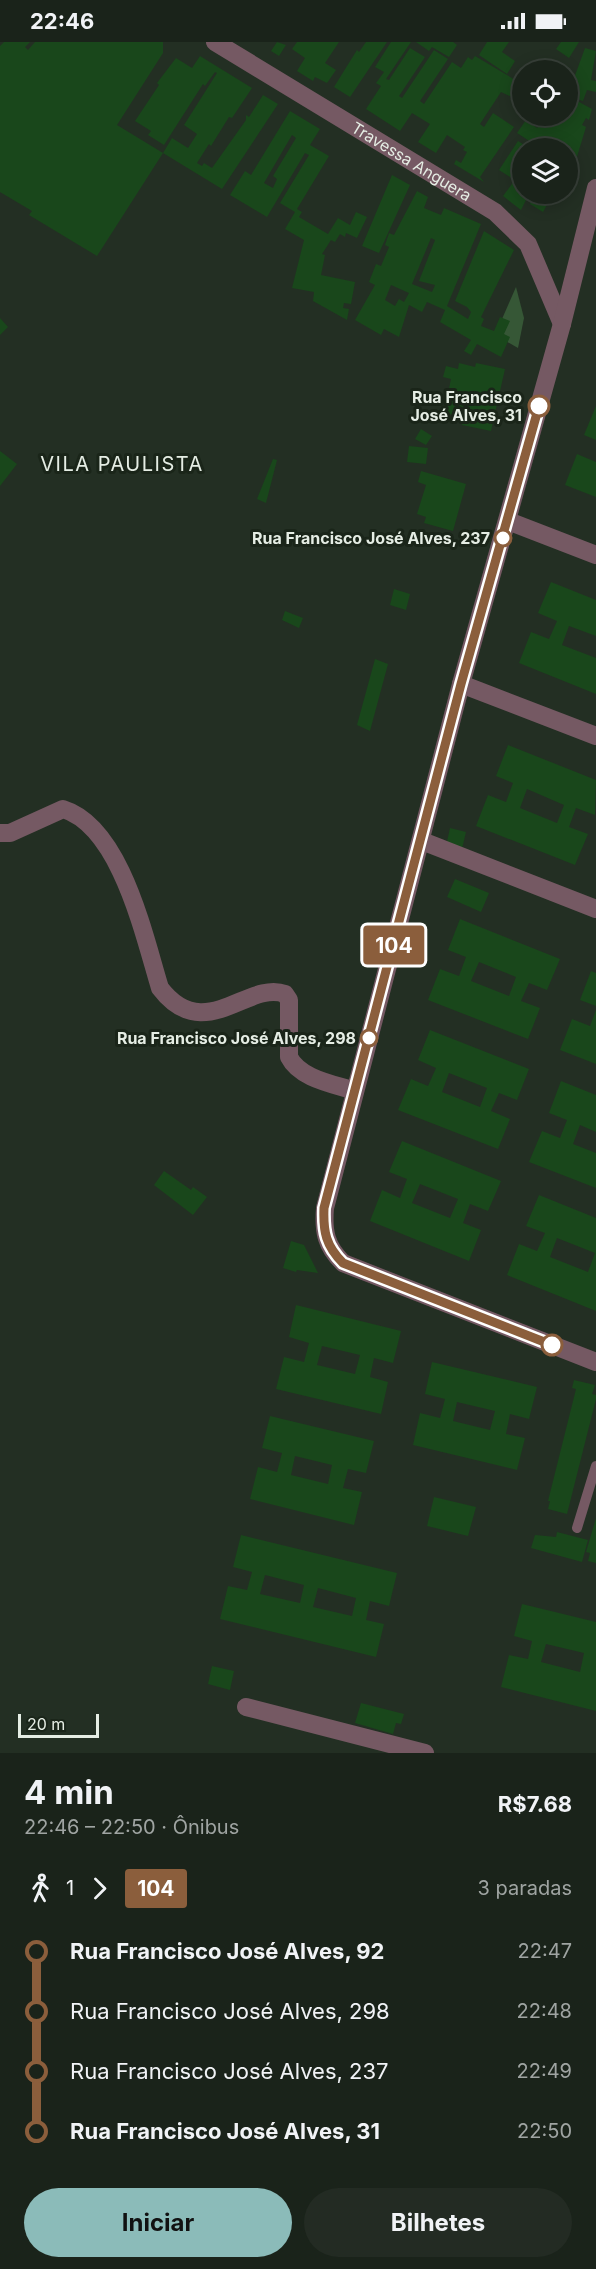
<!DOCTYPE html>
<html lang="pt">
<meta charset="utf-8">
<style>
:root{--surface:#1a231a;--page:#232b23;--text:#f1f3f6;--muted:#9fa4a2;--line:#384039;--accent:#8bbbb9}
body{margin:0;font-family:Inter,sans-serif;background:var(--page);color:var(--text);height:100vh;display:flex;flex-direction:column;font-size:22px;white-space:nowrap}
*{box-sizing:border-box;margin:0}
p{font-size:20px;color:var(--muted)}
.icon{flex:none;width:33px;height:33px;fill:none;stroke:currentColor;stroke-width:2;stroke-linecap:round;stroke-linejoin:round}
.map{position:relative;height:1711px;overflow:hidden}
.details{display:flex;flex-direction:column;background:var(--surface);flex:1}
.details>*{flex:none}
.badge{padding:0 12px;border-radius:4px;font-size:21px;line-height:39px}
.buttons{position:absolute;left:512px;top:18px;display:grid;gap:12px}
.buttons a{display:grid;place-items:center;width:66px;height:66px;border-radius:50%;background:var(--surface);box-shadow:0 3px 15px #0003,0 0 0 2px var(--line);font-size:30px}
.scale{position:absolute;left:18px;bottom:15px;width:81px;box-sizing:border-box;padding-left:6px;border:3px solid #e5ede4;border-top:0;font-size:16px;line-height:21px;white-space:nowrap;color:#e5ede4;-webkit-text-stroke:4px #1a2519;paint-order:stroke}
.map>.badge{position:absolute;translate:-50% -50%;box-shadow:0 0 0 3px #fff}
.legs{display:flex;align-items:center;gap:9px;height:66px;padding:0 24px;font-size:20px}
.legs p{margin-inline-start:auto}
.summary{display:flex;align-items:center;justify-content:space-between;height:102px;padding:0 24px}
h1{font-size:33px;font-weight:700;line-height:45px}
.primary-button{display:flex;gap:12px;margin-top:auto;padding:12px 24px}
.primary-button a{flex:1;height:69px;border-radius:36px;background:var(--accent);color:#111;font-size:24px;font-weight:700;line-height:69px;text-align:center}
.primary-button a+a{background:var(--page);color:var(--text)}
ul{padding:0 24px;list-style:none}
li{display:flex;align-items:center;gap:21px;height:60px;font-size:22px}
li i{display:grid;place-items:center;width:9px;height:100%;margin:0 8px;background:currentColor}
li i::after{content:'';width:15px;height:15px;margin:-8px;border:4px solid;border-radius:50%;background:var(--surface)}
li p{margin-inline-start:auto}
li:first-child i{background:linear-gradient(#0000 50%,currentColor 0)}
li:last-child i{background:linear-gradient(currentColor 50%,#0000 0)}
.status{display:flex;justify-content:space-between;align-items:center;height:42px;padding:0 30px;background:var(--surface);direction:ltr}
.status svg{height:16px;fill:currentColor}
.map>svg:first-child{display:block}
.green{fill:#365736}
.building{fill:#19471b;fill-rule:evenodd}
.lines{fill:none;stroke-linecap:round;stroke-linejoin:round}
.lane{stroke:#755963;stroke-width:10}
.street{stroke:#755963;stroke-width:18}
.line-1-casing{stroke:#fff;stroke-width:14}
.line-1{stroke:#8b5e3c;stroke-width:9}
.stop-1-dot{fill:#fff;stroke:#8b5e3c;stroke-width:3}
.labels{text-anchor:middle;dominant-baseline:central;stroke-width:6;stroke-linejoin:round;paint-order:stroke}
.street-label{font-size:16px;fill:#e5ede4;stroke:#1a2519}
.stop-label{font-size:16px;font-weight:bold;fill:#e5ede4;stroke:#1a2519;text-anchor:end}
.quarter-label{font-size:20px;letter-spacing:1.5px;fill:#e5ede4;stroke:#1a2519}
</style>
<div class="status"><b>22:46</b><svg viewBox="0 0 49 12"><path d="M0 12V9h3v3zM5 12V6h3v6zM10 12V3h3v9zM15 12V0h3v12zM26 1h20v11H26zM47 4h2v5h-2z"/></svg></div>
<div class="map">
<svg width="596" height="1711" viewBox="0 0 596 1711">
<rect width="100%" height="100%" fill="#232f23"/>
<!-- green -->
<polygon class="green" points="516,245 524,276 518,306 495,293"/>
<!-- building -->
<g class="building">
<polygon points="4,0 30,0 25,5 28,8 35,0 163,0 163,11 117,83 163,111 97,214 29,173 32,169 0,150 0,4"/>
<polygon points="277,0 286,3 279,14 271,9"/>
<polygon points="297,0 339,0 325,21 336,28 327,41 315,35 313,39 297,29 305,16 292,7"/>
<polygon points="366,0 387,0 350,55 334,45 357,8 359,10"/>
<polygon points="391,0 411,0 386,37 389,38 410,6 425,15 399,54 402,56 434,8 448,17 420,59 424,62 452,20 461,26 468,15 472,18 475,14 522,42 522,60 501,50 480,82 484,85 493,71 514,85 480,135 484,140 454,122 456,118 461,121 467,110 463,108 465,105 447,93 436,111 418,100 430,82 412,71 400,89 366,67 381,44 376,41 384,30 375,25"/>
<polygon points="416,0 453,0 457,3 449,15 432,5 429,9"/>
<polygon points="487,0 509,0 502,10 515,19 507,32 479,13"/>
<polygon points="561,0 579,0 569,16 556,7"/>
<polygon points="585,6 596,9 591,38 596,39 596,50 587,48 583,59 568,54 592,67 589,78 586,76 582,83 586,85 569,141 567,139 567,106 561,106 563,103 552,97 548,104 552,106 536,106 541,98 538,96 534,102 517,91 526,78 537,86 547,74 567,74 567,36 573,39"/>
<polygon points="200,14 252,46 232,76 229,75 211,104 209,102 197,121 202,124 204,121 212,126 246,78 246,73 249,75 263,53 278,62 222,147 163,111 172,96 188,106 197,92 184,83 217,31 215,30 205,44 203,42 164,103 148,93 151,89 135,79 159,43 157,41 176,16 192,26"/>
<path d="M290,69l30,18 -10,16 19,11 -32,53 5,3 -3,5 29,17 10,-16 12,7 6,-13 11,5 -10,21 -11,-5 -1,4 -5,-3 -5,8 -4,-2 -9,14 3,1 -4,20 34,7 -4,22 -7,-1 -1,5 6,1 -2,11 -34,-19 1,-9 -22,-4 12,-48 -19,-11 10,-17 -15,-9 29,-48 -4,-2 -38,64 -37,-22 15,-24 6,4zM292,93l4,3 -23,38 4,3 -4,9 -9,-5z"/>
<polygon points="518,99 529,106 522,106 522,152 529,152 521,168 503,154 515,138 499,128"/>
<polygon points="392,133 410,143 379,211 362,204"/>
<path d="M417,149l11,6 -4,11 17,7 3,-7 37,16 -34,82 21,13 3,-7 -4,-5 -12,-6 29,-70 30,19 -33,67 3,2 -3,7 13,5 6,-14 10,4 -6,13 6,3 -9,20 -24,-13 -6,11 -7,-4 7,-11 -31,-18 5,-12 -18,-8 -5,10 -13,-7 -10,32 -15,-8 -3,6 -26,-15 20,-35 -6,-3 7,-18 5,2 8,-19 -4,-2 4,-12 5,2zM431,196l4,2 -16,41 16,4 -3,7 -20,-8zM391,243l18,8 -5,9 -5,-3 -4,7 -10,-6z"/>
<polygon points="535,152 553,152 543,170 530,162"/>
<polygon points="0,276 8,285 0,293"/>
<polygon points="459,321 475,325 476,321 505,327 491,389 462,383 463,377 444,370 451,337 443,335 446,324 458,327"/>
<polygon points="596,364 596,398 584,393"/>
<polygon points="421,387 432,394 426,403 415,397"/>
<polygon points="409,404 428,406 426,422 407,420"/>
<polygon points="0,409 17,422 0,444"/>
<polygon points="577,412 596,420 596,455 565,443"/>
<polygon points="273,417 277,418 266,461 257,457"/>
<polygon points="421,429 466,442 453,489 424,481 426,475 417,472 426,443 418,440"/>
<polygon points="551,540 596,558 596,594 569,584 562,603 596,616 596,652 519,621 531,590 549,597 557,579 538,571"/>
<polygon points="394,547 410,552 406,568 390,563"/>
<polygon points="285,569 303,576 299,586 282,578"/>
<polygon points="375,617 388,622 370,689 357,683"/>
<path d="M508,703l88,35 -1,35 -19,-7 -7,19 19,7 -13,31 -99,-39 12,-31 18,7 7,-19 -17,-7zM527,747l37,16 -7,18 -37,-15z"/>
<polygon points="450,786 466,790 462,807 446,804"/>
<polygon points="455,837 489,851 481,870 447,855"/>
<path d="M460,877l100,40 -13,31 -18,-7 -8,18 19,7 -12,31 -100,-39 12,-31 19,7 7,-19 -18,-7zM479,920l37,15 -7,19 -38,-15z"/>
<polygon points="591,929 596,931 596,964 580,958"/>
<polygon points="596,968 596,1022 560,1008 572,977 590,984"/>
<path d="M430,988l99,39 -12,31 -18,-7 -8,18 19,8 -12,30 -100,-39 13,-31 17,7 8,-18 -18,-8zM449,1031l38,15 -7,19 -38,-15z"/>
<polygon points="561,1039 596,1053 596,1090 580,1083 573,1102 596,1111 596,1146 529,1120 542,1089 560,1096 567,1078 549,1071"/>
<path d="M402,1099l99,40 -13,30 -18,-7 -7,19 18,7 -12,31 -99,-40 12,-31 18,8 7,-19 -18,-7zM420,1142l38,15 -8,19 -38,-15z"/>
<polygon points="164,1129 191,1148 193,1145 207,1155 193,1173 154,1143"/>
<path d="M539,1153l57,23v93l-89,-36 12,-31 18,7 8,-18 -19,-7zM557,1196l38,15 -7,19 -38,-15z"/>
<polygon points="291,1199 304,1203 318,1231 297,1228 296,1230 283,1226"/>
<path d="M296,1263l105,26 -8,32 -19,-5 -4,19 18,5 -7,32 -105,-25 8,-32 20,5 5,-19 -20,-6zM322,1304l38,9 -5,19 -38,-9z"/>
<path d="M432,1320l105,25 -8,32 -19,-5 -4,20 19,4 -8,32 -104,-25 7,-32 20,5 5,-19 -20,-5zM457,1360l38,9 -5,19 -37,-9z"/>
<polygon points="574,1338 595,1343 592,1352 596,1353 596,1357 567,1472 548,1467 550,1459 548,1459 576,1347 572,1346"/>
<path d="M270,1374l104,25 -8,32 -18,-4 -5,19 19,4 -8,33 -104,-26 8,-32 19,5 5,-19 -20,-5zM295,1414l37,9 -4,19 -37,-9z"/>
<polygon points="434,1455 476,1465 468,1494 427,1484"/>
<polygon points="596,1476 596,1521 588,1519 590,1511 586,1510"/>
<polygon points="557,1490 588,1498 582,1520 531,1506 535,1493 556,1495"/>
<path d="M241,1493l156,38 -8,33 -19,-5 -4,19 18,4 -8,33 -156,-38 8,-33 19,4 5,-18 -19,-5zM265,1533l39,10 -4,18 -40,-9zM318,1546l38,10 -4,18 -39,-9z"/>
<path d="M522,1562l74,18v89l-95,-24 8,-32 19,4 4,-18 -18,-5zM546,1602l38,9 -4,19 -39,-10z"/>
<polygon points="212,1624 234,1629 230,1648 208,1642"/>
<polygon points="361,1661 404,1672 401,1682 396,1681 393,1692 355,1681"/>
</g>
<g class="lines">
<!-- lane -->
<polyline class="lane" points="577,1486 596,1424"/>
<!-- street -->
<g class="street">
<path id="s1" d="M215,0l280,170 33,32 34,80"/>
<path d="M596,146l-34,136 -101,360 -136,524c-2,24 1,38 18,55l253,99"/>
<polyline points="508,479 596,513"/>
<polyline points="461,642 596,694"/>
<path d="M0,791h10l53,-24c58,18 81,127 97,179 44,58 88,-8 125,6l4,6v57c11,22 45,27 66,34"/>
<polyline points="422,799 596,867"/>
<polyline points="246,1665 425,1711"/>
</g>
</g>
<g class="lines">
<defs>
<path id="line-1" d="M539,364l-78,278 -137,524c-1,24 2,38 19,55l209,82"/>
</defs>
<!-- line-1 casing -->
<use href="#line-1" class="line-1-casing"/>
<!-- line-1 -->
<use href="#line-1" class="line-1"/>
</g>
<!-- markers -->
<g class="stop-1-dot">
<circle cx="539" cy="364" r="10"/>
<circle cx="503" cy="496" r="8"/>
<circle cx="369" cy="996" r="8"/>
<circle cx="552" cy="1303" r="10"/>
</g>
<g class="labels">
<!-- street labels -->
<g class="street-label">
<text stroke="none"><textPath href="#s1" startOffset="230">Travessa Anguera</textPath></text>
</g>
<!-- stop labels -->
<g class="stop-label">
<text x="522" y="355">Rua Francisco<tspan x="522" dy="18">José Alves, 31</tspan></text>
<text x="490" y="496">Rua Francisco José Alves, 237</text>
<text x="356" y="996">Rua Francisco José Alves, 298</text>
</g>
<!-- quarter labels -->
<g class="quarter-label">
<text x="122" y="422">VILA PAULISTA</text>
</g>
</g>
</svg>
<div class="buttons">
<a><svg class="icon" aria-label="locate" viewBox="0 0 24 24"><circle cx="12" cy="12" r="6"/><path d="M12 2v4M12 18v4M2 12h4M18 12h4"/></svg></a>
<a><svg class="icon" aria-label="layers" viewBox="0 0 24 24"><path d="M12 4l9 5-9 5-9-5zM3 14l9 5 9-5"/></svg></a>
</div>
<div class="scale">20 m</div>
<b class="badge" style="left:394px;top:903px;background:#8b5e3c;color:#fff">104</b>
</div>
<section class="details">
<div class="summary"><div><h1>4 min</h1><p>22:46 – 22:50 · Ônibus</p></div><b>R$7.68</b></div>
<div class="legs"><svg class="icon" aria-label="walk" viewBox="0 0 24 24"><circle cx="13" cy="4" r="2"/><path d="M13 8l-2 6 4 7M11 14l-3 7M7 12l3-4h3l4 4"/></svg>1<svg class="icon" aria-label="forward" viewBox="0 0 24 24"><path d="M9 5l7 7-7 7"/></svg><b class="badge" style="background:#8b5e3c;color:#fff">104</b><p>3 paradas</p></div>
<ul>
<li><i style="color:#8b5e3c"></i><b>Rua Francisco José Alves, 92</b><p>22:47</p></li>
<li><i style="color:#8b5e3c"></i><span>Rua Francisco José Alves, 298</span><p>22:48</p></li>
<li><i style="color:#8b5e3c"></i><span>Rua Francisco José Alves, 237</span><p>22:49</p></li>
<li><i style="color:#8b5e3c"></i><b>Rua Francisco José Alves, 31</b><p>22:50</p></li>
</ul>
<div class="primary-button"><a>Iniciar</a><a>Bilhetes</a></div>
</section>
